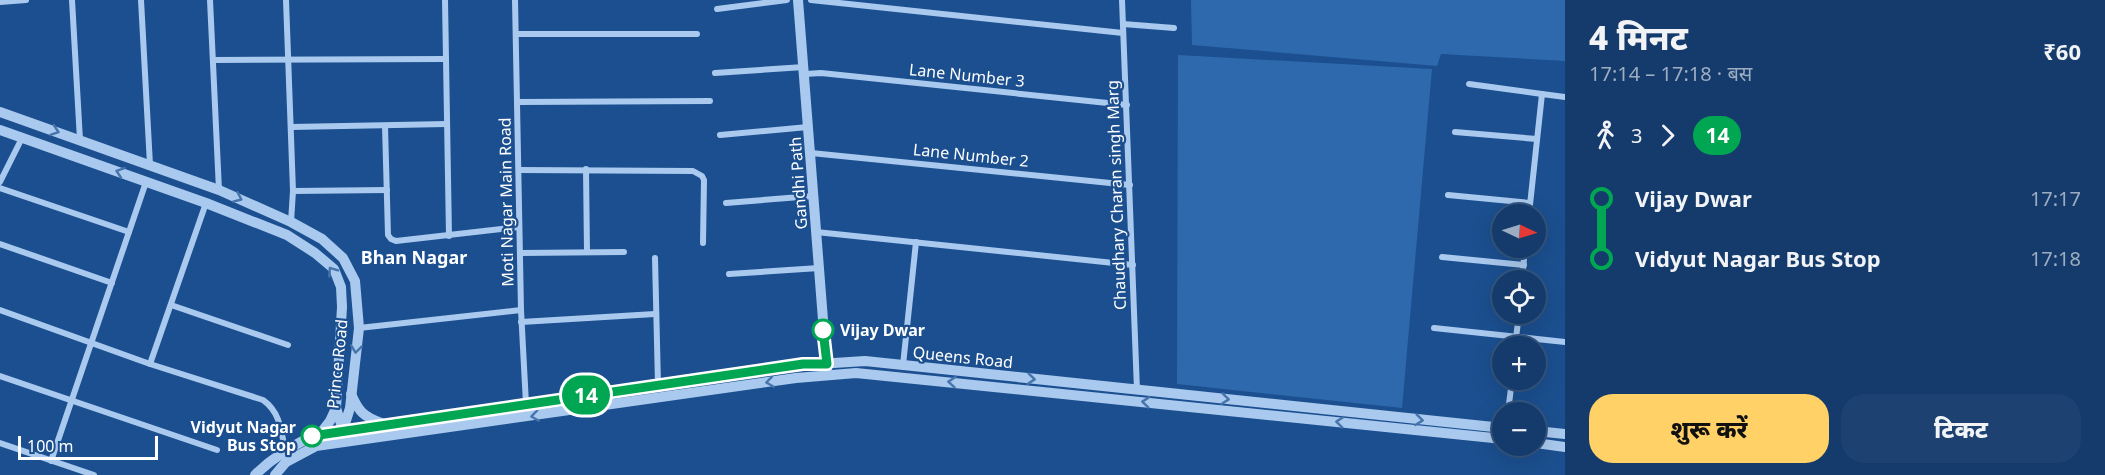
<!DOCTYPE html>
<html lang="hi">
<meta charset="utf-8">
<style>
:root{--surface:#143b6b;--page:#1d4271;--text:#f1f3f6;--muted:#9dadc1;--line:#33557e;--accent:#ffd166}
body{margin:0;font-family:"Noto Sans","Noto Sans Devanagari",sans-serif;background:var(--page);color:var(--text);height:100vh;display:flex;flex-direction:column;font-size:22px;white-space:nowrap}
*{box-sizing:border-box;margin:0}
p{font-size:20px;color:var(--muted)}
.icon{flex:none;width:33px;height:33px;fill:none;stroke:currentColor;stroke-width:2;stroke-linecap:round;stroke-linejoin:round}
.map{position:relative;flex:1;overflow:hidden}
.drawer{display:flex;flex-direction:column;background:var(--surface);width:540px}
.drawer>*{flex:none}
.badge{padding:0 12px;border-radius:20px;font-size:21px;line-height:39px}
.needle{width:39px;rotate:94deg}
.buttons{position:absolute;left:1492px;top:204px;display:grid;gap:12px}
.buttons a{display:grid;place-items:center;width:54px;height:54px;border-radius:50%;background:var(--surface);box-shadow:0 6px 24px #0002,0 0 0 2px var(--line);font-size:30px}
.scale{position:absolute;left:18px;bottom:15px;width:140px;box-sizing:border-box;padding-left:6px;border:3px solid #fff;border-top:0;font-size:16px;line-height:21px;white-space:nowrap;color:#fff;-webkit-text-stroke:4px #1b4f8f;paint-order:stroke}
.map>.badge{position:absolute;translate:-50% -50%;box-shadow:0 0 0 3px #fff}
.legs{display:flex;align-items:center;gap:9px;height:66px;padding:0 24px;font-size:20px}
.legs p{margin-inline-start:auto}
.overview{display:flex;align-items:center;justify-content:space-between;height:102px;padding:0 24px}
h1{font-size:33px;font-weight:800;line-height:45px}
.button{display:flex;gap:12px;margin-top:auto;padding:12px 24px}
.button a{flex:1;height:69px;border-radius:24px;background:var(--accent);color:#111;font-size:24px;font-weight:800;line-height:69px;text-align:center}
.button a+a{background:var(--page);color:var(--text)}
ul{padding:0 24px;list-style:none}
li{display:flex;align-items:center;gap:21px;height:60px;font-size:22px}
li i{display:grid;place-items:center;width:9px;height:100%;margin:0 8px;background:currentColor}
li i::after{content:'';width:15px;height:15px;margin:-8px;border:4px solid;border-radius:50%;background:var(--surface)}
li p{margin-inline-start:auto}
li:first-child i{background:linear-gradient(#0000 50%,currentColor 0)}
li:last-child i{background:linear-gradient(currentColor 50%,#0000 0)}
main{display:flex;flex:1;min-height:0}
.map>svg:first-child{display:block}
.green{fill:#2e69ad}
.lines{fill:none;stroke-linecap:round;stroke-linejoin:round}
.minor{stroke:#a9c9ee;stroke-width:6}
.tertiary{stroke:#a9c9ee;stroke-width:10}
.oneway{stroke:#4674ac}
.line-1-casing{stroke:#fff;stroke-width:14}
.line-1{stroke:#00a651;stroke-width:9}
.stop-1-dot{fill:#fff;stroke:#00a651;stroke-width:3}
.labels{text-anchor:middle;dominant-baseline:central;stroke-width:4.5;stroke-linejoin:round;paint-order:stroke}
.street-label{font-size:16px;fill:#fff;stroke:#1b4f8f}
.stop-label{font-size:16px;font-weight:bold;fill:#fff;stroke:#1b4f8f;text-anchor:start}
.neighbourhood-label{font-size:18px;font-weight:bold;fill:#fff;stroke:#1b4f8f}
</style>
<main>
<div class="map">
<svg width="1565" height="475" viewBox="0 0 1565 475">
<rect width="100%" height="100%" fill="#1b4f8f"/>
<!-- green -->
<g class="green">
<polygon points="1191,0 1565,0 1565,61 1441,54 1437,66 1192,45"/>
<polygon points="1178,55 1432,69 1402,408 1177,384"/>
</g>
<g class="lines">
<!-- minor -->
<g class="minor">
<polyline points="72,0 80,140"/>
<polyline points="141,0 150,165"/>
<polyline points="210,0 219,190"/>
<polyline points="286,0 293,191 291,222"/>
<polyline points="445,0 449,236"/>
<polyline points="515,0 521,310 526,404"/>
<polyline points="811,0 1123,33"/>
<polyline points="1122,0 1137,390"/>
<polyline points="0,2 26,0"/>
<polyline points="717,9 787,0"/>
<polyline points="1123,24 1174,28"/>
<polyline points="516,34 697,34"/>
<polyline points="214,60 445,59"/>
<polyline points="715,73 804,67"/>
<polyline points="805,74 821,73 1127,105"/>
<polyline points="1469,84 1542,94"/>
<polyline points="518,102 710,101"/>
<polyline points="385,126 388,235 391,239 396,241 519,227"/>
<polyline points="291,127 447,124"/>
<polyline points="1455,132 1537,139"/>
<polyline points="720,135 808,127"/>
<polyline points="811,153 1130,185"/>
<polyline points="586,169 587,252"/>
<polyline points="519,170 693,171 702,176 704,180 703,243"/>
<polyline points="0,182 22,138"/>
<polyline points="0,188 129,232"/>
<polyline points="293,191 387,190"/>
<polyline points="1448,195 1530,203"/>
<polyline points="726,203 813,196"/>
<polyline points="1529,214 1542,94 1565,97"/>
<polyline points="816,232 1133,265"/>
<polyline points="0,244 112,283"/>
<polyline points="520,253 624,252"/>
<polyline points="1442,257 1524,265"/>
<polyline points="655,258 658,385"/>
<polyline points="729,274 819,268"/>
<polyline points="1522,280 1525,248"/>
<polyline points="171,305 288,345"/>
<path d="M0,310l150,54 113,36c17,12 18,30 22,50"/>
<polyline points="521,322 655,314"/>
<polyline points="359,328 521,310"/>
<polyline points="1434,328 1565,342"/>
<polyline points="1515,346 1519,314"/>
<polyline points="150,364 206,203"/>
<polyline points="903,365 916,242"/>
<polyline points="0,376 217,450"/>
<polyline points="1508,412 1512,380"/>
<polyline points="0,443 94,475"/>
<polyline points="51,461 146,182"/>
</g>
<!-- tertiary -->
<g class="tertiary">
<polyline points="798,0 827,371"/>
<polyline points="0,112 219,190 291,222 322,239 343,258 355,281 359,328 350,408 343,430"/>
<polyline points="0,130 206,203 287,235 315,253 334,269 341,287 342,307 336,408 343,430"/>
<path d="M351,394c8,18 12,22 30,29"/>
<polyline points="1536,431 1565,434"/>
<polyline points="320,434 330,421 336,408"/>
<polyline points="1536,443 1565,447"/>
<path d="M255,475c17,-17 36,-28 57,-39l491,-71 62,-4 638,67"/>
<polyline points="275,475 286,462 316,446 796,378 856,373 1503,439"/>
</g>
</g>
<!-- one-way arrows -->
<defs><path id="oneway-chevron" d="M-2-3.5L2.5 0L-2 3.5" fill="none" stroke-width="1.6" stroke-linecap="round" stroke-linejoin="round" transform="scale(1.5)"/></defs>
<g class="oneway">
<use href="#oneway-chevron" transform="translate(55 131) rotate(19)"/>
<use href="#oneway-chevron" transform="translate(120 172) rotate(-161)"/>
<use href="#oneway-chevron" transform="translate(238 198) rotate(24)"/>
<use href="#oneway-chevron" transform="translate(332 271) rotate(-125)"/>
<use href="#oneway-chevron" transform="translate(356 349) rotate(97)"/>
<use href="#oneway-chevron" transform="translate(1031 379) rotate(6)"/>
<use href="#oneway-chevron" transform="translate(770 382) rotate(172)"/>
<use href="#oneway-chevron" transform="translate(952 382) rotate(-175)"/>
<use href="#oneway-chevron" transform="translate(1225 399) rotate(6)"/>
<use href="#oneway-chevron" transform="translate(1146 402) rotate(-174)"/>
<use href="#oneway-chevron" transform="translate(535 416) rotate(172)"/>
<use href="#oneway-chevron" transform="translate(1419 420) rotate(6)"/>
<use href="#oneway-chevron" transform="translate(1340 422) rotate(-174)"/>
</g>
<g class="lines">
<defs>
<polyline id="line-1" points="312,436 803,364 827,364 823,330"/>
</defs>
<!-- line-1 casing -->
<use href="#line-1" class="line-1-casing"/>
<!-- line-1 -->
<use href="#line-1" class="line-1"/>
</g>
<!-- markers -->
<g class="stop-1-dot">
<circle cx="823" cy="330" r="10"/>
<circle cx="312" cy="436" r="10"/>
</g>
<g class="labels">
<!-- street labels -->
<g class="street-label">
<text transform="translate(967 75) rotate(6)">Lane Number 3</text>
<text transform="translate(971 155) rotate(6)">Lane Number 2</text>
<text transform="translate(798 183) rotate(-94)">Gandhi Path</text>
<text transform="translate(1116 195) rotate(-92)">Chaudhary Charan singh Marg</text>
<text transform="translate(506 202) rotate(-91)">Moti Nagar Main Road</text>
<text transform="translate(963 357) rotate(6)">Queens Road</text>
<text transform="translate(337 364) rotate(-84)">Prince Road</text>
</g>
<!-- stop labels -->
<g class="stop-label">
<text x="840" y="330">Vijay Dwar</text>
<text x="296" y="427" text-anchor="end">Vidyut Nagar<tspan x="296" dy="18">Bus Stop</tspan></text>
</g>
<!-- neighbourhood labels -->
<g class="neighbourhood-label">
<text x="414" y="257">Bhan Nagar</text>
</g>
</g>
</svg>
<div class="buttons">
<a><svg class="needle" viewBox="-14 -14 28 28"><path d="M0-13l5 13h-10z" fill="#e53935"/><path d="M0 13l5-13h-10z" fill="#9dadc1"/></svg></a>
<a><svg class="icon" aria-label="locate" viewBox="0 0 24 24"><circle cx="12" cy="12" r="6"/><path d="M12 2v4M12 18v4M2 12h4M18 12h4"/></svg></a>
<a>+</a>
<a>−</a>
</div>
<div class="scale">100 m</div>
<b class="badge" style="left:586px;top:395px;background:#00a651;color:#fff">14</b>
</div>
<section class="drawer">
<div class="overview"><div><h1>4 मिनट</h1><p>17:14 – 17:18 · बस</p></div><b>₹60</b></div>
<div class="legs"><svg class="icon" aria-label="walk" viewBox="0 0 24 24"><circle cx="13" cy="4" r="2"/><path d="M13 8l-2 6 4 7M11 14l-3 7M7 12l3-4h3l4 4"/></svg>3<svg class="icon" aria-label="forward" viewBox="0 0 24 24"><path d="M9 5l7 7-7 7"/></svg><b class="badge" style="background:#00a651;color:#fff">14</b></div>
<ul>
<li><i style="color:#00a651"></i><b>Vijay Dwar</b><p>17:17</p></li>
<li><i style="color:#00a651"></i><b>Vidyut Nagar Bus Stop</b><p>17:18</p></li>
</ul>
<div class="button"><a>शुरू करें</a><a>टिकट</a></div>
</section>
</main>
